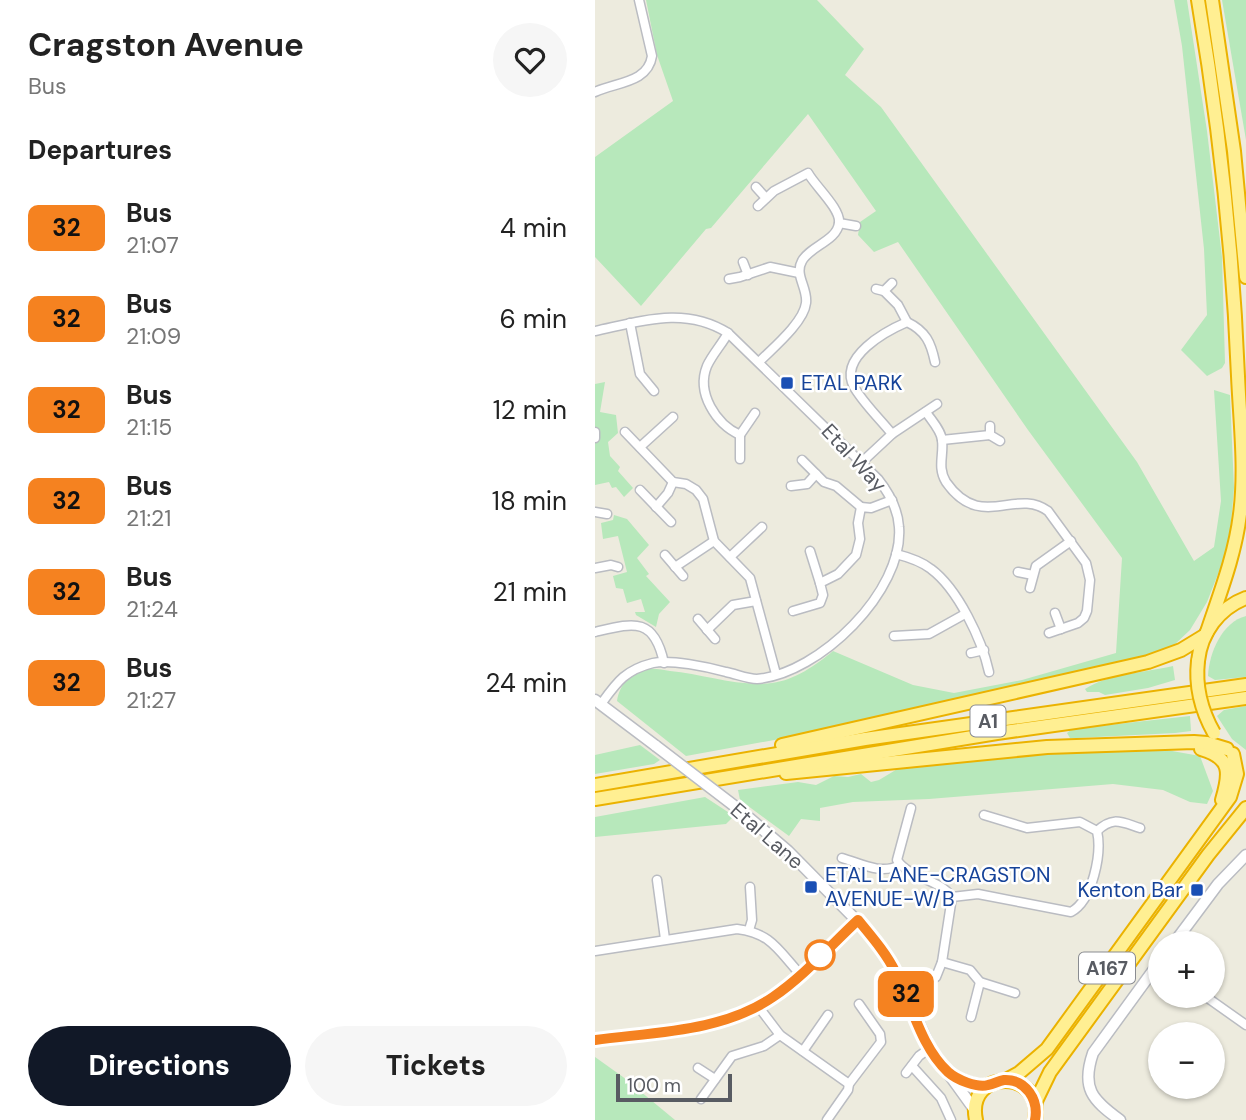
<!DOCTYPE html>
<meta charset="utf-8">
<style>
:root{--surface:#fff;--page:#f6f6f6;--text:#222;--muted:#767676;--accent:#111827}
body{margin:0;font-family:"DM Sans",sans-serif;background:var(--page);color:var(--text);height:100vh;display:flex;flex-direction:column;font-size:26px;white-space:nowrap}
*{box-sizing:border-box;margin:0}
p{font-size:23px;color:var(--muted)}
.icon{flex:none;width:38px;height:38px;fill:none;stroke:currentColor;stroke-width:2;stroke-linecap:round;stroke-linejoin:round}
.map{position:relative;flex:1;overflow:hidden}
.details{display:flex;flex-direction:column;background:var(--surface);width:595px}
.details>*{flex:none}
.badge{padding:0 14px;border-radius:10px;font-size:24px;line-height:46px}
.tools{position:absolute;left:553px;top:931px;display:grid;gap:14px}
.tools a{display:grid;place-items:center;width:77px;height:77px;border-radius:50%;background:var(--surface);box-shadow:0 2px 5px #0004;font-size:35px}
.scale{position:absolute;left:21px;bottom:18px;width:116px;box-sizing:border-box;padding-left:7px;border:4px solid #585b62;border-top:0;font-size:19px;line-height:24px;white-space:nowrap;color:#585b62;-webkit-text-stroke:5px #fff;paint-order:stroke}
.map>.badge{position:absolute;translate:-50% -50%;box-shadow:0 0 0 4px #fff}
h2{padding:0 28px;font-size:26px;line-height:63px}
.round{display:grid;place-items:center;flex:none;width:74px;height:74px;border-radius:37px;background:var(--page)}
.headline{display:flex;align-items:center;justify-content:space-between;height:119px;padding:0 28px}
h1{font-size:33px;font-weight:700;line-height:52px}
.button{display:flex;gap:14px;margin-top:auto;padding:14px 28px}
.button a{flex:1;height:80px;border-radius:42px;background:var(--accent);color:#fff;font-size:28px;font-weight:700;line-height:80px;text-align:center}
.button a+a{background:var(--page);color:var(--text)}
ul{padding:0;list-style:none}
li{display:flex;align-items:center;gap:21px;height:91px;padding:0 28px}
li div{flex:1}
li b{display:block;font-size:26px}
li em{font-style:normal}
li .badge{min-width:77px;font-weight:700;text-align:center}
main{display:flex;flex:1;min-height:0}
.map>svg:first-child{display:block}
.green{fill:#b7e8bb}
.lines{fill:none;stroke-linecap:round;stroke-linejoin:round}
.minor-casing{stroke:#babcc2;stroke-width:11}
.tertiary-casing{stroke:#babcc2;stroke-width:13}
.trunk-casing{stroke:#ebb200;stroke-width:16}
.minor{stroke:#fff;stroke-width:8}
.tertiary{stroke:#fff;stroke-width:10}
.trunk{stroke:#ffef92;stroke-width:12}
.tertiary-bridge-casing{stroke:#babcc2;stroke-width:13;stroke-linecap:butt}
.trunk-bridge-casing{stroke:#ebb200;stroke-width:16;stroke-linecap:butt}
.tertiary-bridge{stroke:#fff;stroke-width:10}
.trunk-bridge{stroke:#ffef92;stroke-width:12}
.line-casing{stroke:#fff;stroke-width:16}
.line{stroke:#f58220;stroke-width:10}
.transit-dot{fill:#1a4fb4;stroke:#fff;stroke-width:2.5}
.stop-dot{fill:#fff;stroke:#f58220;stroke-width:3.5}
.labels{text-anchor:middle;dominant-baseline:central;stroke-width:5;stroke-linejoin:round;paint-order:stroke}
.shield{fill:#fff;stroke:#8a8c91;stroke-width:2}
.shield-label{font-size:19px;font-weight:bold;fill:#585b62}
.transit-label{font-size:21px;fill:#164399;stroke:#fff;text-anchor:start}
.street-label{font-size:21px;fill:#585b62;stroke:#fff}
</style>
<main>
<section class="details">
<div class="headline"><div><h1>Cragston Avenue</h1><p>Bus</p></div><a class="round"><svg class="icon" aria-label="heart" viewBox="0 0 24 24"><path d="M12 20l-8-8c-3-5 5-10 8-4 3-6 11-1 8 4z"/></svg></a></div>
<h2>Departures</h2>
<ul>
<li><span class="badge" style="background:#f58220;color:#111">32</span><div><b>Bus</b><p>21:07</p></div><em>4 min</em></li>
<li><span class="badge" style="background:#f58220;color:#111">32</span><div><b>Bus</b><p>21:09</p></div><em>6 min</em></li>
<li><span class="badge" style="background:#f58220;color:#111">32</span><div><b>Bus</b><p>21:15</p></div><em>12 min</em></li>
<li><span class="badge" style="background:#f58220;color:#111">32</span><div><b>Bus</b><p>21:21</p></div><em>18 min</em></li>
<li><span class="badge" style="background:#f58220;color:#111">32</span><div><b>Bus</b><p>21:24</p></div><em>21 min</em></li>
<li><span class="badge" style="background:#f58220;color:#111">32</span><div><b>Bus</b><p>21:27</p></div><em>24 min</em></li>
</ul>
<div class="button"><a>Directions</a><a>Tickets</a></div>
</section>
<div class="map">
<svg width="651" height="1120" viewBox="0 0 651 1120">
<rect width="100%" height="100%" fill="#edebde"/>
<!-- green -->
<g class="green">
<path d="M51,0h171l47,49 -19,26 36,32 256,355 57,99 20,-14 7,-46 -7,-111 16,5 4,93 -5,58 -22,56 -17,28 -18,17 -32,11 -327,75 -127,23 -69,-55c3,-17 13,-29 31,-32 7,-1 15,1 22,2 33,3 68,16 102,12 23,-3 44,-18 61,-32l80,34 41,8 68,-13 94,-27 6,-95 -94,-128 -130,-188 -24,10 -16,-17 2,-13 16,-11 -68,-97 -97,114 -5,1 -65,77 -46,-49v-100l78,-56 -16,-46z"/>
<polygon points="579,0 592,0 612,131 627,257 630,363 627,368 612,376 586,350 612,315 609,249 587,46"/>
<polygon points="627,0 651,0 651,140"/>
<polygon points="10,382 5,412 21,415 23,433 13,442 15,456 25,467 23,471 38,488 29,497 21,487 17,488 14,482 0,485 0,384"/>
<polygon points="19,515 32,519 54,545 42,558 54,574 51,576 75,602 64,614 61,627 41,615 40,612 50,612 46,599 32,603 28,589 21,588 18,576 32,572 23,536 8,539 6,523 18,520"/>
<path d="M651,616v61l-31,3 -7,-4c1,-23 14,-54 38,-60z"/>
<path d="M578,666l2,14 -27,8 -43,7 -6,-3h-12l-2,-3c25,-16 59,-16 88,-23z"/>
<polygon points="651,706 651,750 637,739 622,716 629,710"/>
<polygon points="595,716 596,731 580,733 482,738 475,738 472,733 477,729"/>
<polygon points="45,745 65,760 59,764 0,774 0,755"/>
<polygon points="566,749 605,756 618,791 612,804 595,802 568,790 518,784 334,799 258,802 225,808 225,821 206,819 194,836 145,800 143,790 203,782 221,785 239,776 253,777 266,774 276,782 284,780 304,768 441,755"/>
<polygon points="110,797 139,816 131,824 0,837 0,817"/>
<polygon points="0,1057 28,1077 80,1120 0,1120"/>
</g>
<g class="lines">
<defs>
<g id="minor">
<path d="M0,92c21,-10 53,-9 57,-36l-13,-56"/>
<polyline points="161,187 171,198"/>
<path d="M163,206l16,-15 34,-18c7,13 33,36 31,50 -2,18 -29,23 -37,38 -8,14 6,27 4,42 -2,19 -33,45 -46,58"/>
<polyline points="244,223 261,226"/>
<polyline points="148,262 153,275"/>
<polyline points="134,279 145,277 175,267 204,273"/>
<polyline points="281,289 289,291 297,283"/>
<polyline points="289,291 303,305 312,322"/>
<polyline points="35,323 45,374 59,391"/>
<path d="M0,331c47,-10 90,-25 133,2l150,146c11,14 20,30 21,48 5,64 -80,147 -142,152 -9,0 -21,-5 -31,-7 -18,-5 -56,-13 -73,-9 -28,7 -36,19 -52,41"/>
<path d="M133,333c-6,11 -16,22 -21,33 -11,27 9,58 33,69l15,-22"/>
<path d="M331,412c5,8 15,18 16,28 2,15 -5,27 4,42 35,50 69,5 102,29l38,52 4,17 -3,31 -3,7 -6,5 -29,10"/>
<polyline points="395,426 395,435 405,441"/>
<polyline points="0,432 0,438"/>
<polyline points="30,432 78,482 91,484 101,490 108,499 119,541 155,578 181,674"/>
<path d="M297,434c-12,-15 -28,-30 -38,-47 -16,-30 32,-56 53,-65 19,9 24,21 28,40"/>
<polyline points="347,440 395,435"/>
<polyline points="45,447 78,417"/>
<polyline points="145,459 145,435"/>
<polyline points="207,460 229,482 241,486 266,507"/>
<polyline points="267,462 297,434 342,404"/>
<polyline points="196,486 212,484 221,474"/>
<polyline points="45,490 76,522"/>
<polyline points="61,507 73,493 78,482"/>
<polyline points="0,512 12,514"/>
<polyline points="215,551 225,583"/>
<path d="M301,554c12,3 25,7 35,15 27,20 51,71 58,103"/>
<polyline points="70,555 88,576"/>
<polyline points="135,557 167,527"/>
<polyline points="80,567 119,541"/>
<polyline points="0,568 16,565 23,567"/>
<polyline points="423,572 438,575"/>
<polyline points="435,588 441,566 476,541"/>
<polyline points="198,611 225,603 228,595 225,583 243,574 261,555 265,539 263,523 266,507 276,508 297,500"/>
<polyline points="460,613 466,629"/>
<polyline points="103,619 120,639"/>
<polyline points="112,630 138,605 161,601"/>
<path d="M0,632c38,-9 59,-16 69,31"/>
<polyline points="299,636 334,634 370,614"/>
<polyline points="376,653 389,650"/>
<path d="M502,831c16,-15 24,-9 43,-3"/>
<path d="M247,858c20,6 39,17 58,7"/>
<polyline points="62,880 70,939"/>
<path d="M357,897l26,-3 93,18c22,-12 31,-59 26,-81l-17,-9 -53,6 -43,-13"/>
<polyline points="154,930 157,920 155,887"/>
<path d="M0,951l142,-22c34,4 41,21 63,45"/>
<polyline points="347,962 375,970 385,982 420,993"/>
<path d="M310,993l31,-16 6,-15 10,-65c-14,-19 -42,-18 -55,-37l14,-52"/>
<polyline points="610,996 651,1025"/>
<polyline points="163,1006 185,1035 254,1084"/>
<polyline points="376,1017 385,982"/>
<polyline points="208,1051 233,1015"/>
<polyline points="317,1066 346,1098 356,1120"/>
<polyline points="103,1068 120,1079"/>
<polyline points="311,1073 324,1056 335,1048"/>
<polyline points="106,1099 137,1056 169,1046 185,1035"/>
<polyline points="232,1120 253,1090 254,1084 286,1042 285,1034 264,1004"/>
</g>
<g id="tertiary">
<polyline points="0,700 61,746"/>
<polyline points="146,811 193,851 276,935 300,971 335,1048 379,1109"/>
<polyline points="579,943 623,884 651,855"/>
<path d="M0,1040c59,-8 127,-8 178,-43 31,-21 57,-51 85,-77"/>
<polyline points="358,1076 380,1084 393,1085"/>
<path d="M525,1120c-28,-20 -39,-32 -27,-67l67,-92"/>
</g>
<g id="trunk">
<path d="M603,0c21,124 35,250 40,376 2,45 8,93 2,138 -5,41 -20,79 -33,118"/>
<polyline points="617,0 639,151 651,277"/>
<path d="M603,661c3,-28 21,-53 48,-63"/>
<polyline points="187,745 553,662 586,650 609,636"/>
<path d="M606,749c31,9 29,24 21,51"/>
<polyline points="191,773 452,747 599,742 612,743 632,749"/>
<polyline points="0,785 270,739 651,685"/>
<polyline points="0,799 402,733 651,698"/>
<polyline points="411,1080 424,1073 452,1049 635,797 642,774 638,754"/>
<polyline points="440,1103 455,1072 613,855 651,808"/>
<path d="M381,1120c-11,-52 69,-52 59,0"/>
</g>
</defs>
<!-- minor casing -->
<use href="#minor" class="minor-casing"/>
<!-- tertiary casing -->
<use href="#tertiary" class="tertiary-casing"/>
<!-- trunk casing -->
<use href="#trunk" class="trunk-casing"/>
<!-- minor -->
<use href="#minor" class="minor"/>
<!-- tertiary -->
<use href="#tertiary" class="tertiary"/>
<!-- trunk -->
<use href="#trunk" class="trunk"/>
<defs>
<polyline id="tertiary-bridge" points="61,746 146,811"/>
<path id="trunk-bridge" d="M603,661c-3,26 3,49 16,72"/>
</defs>
<!-- tertiary-bridge casing -->
<use href="#tertiary-bridge" class="tertiary-bridge-casing"/>
<!-- trunk-bridge casing -->
<use href="#trunk-bridge" class="trunk-bridge-casing"/>
<!-- tertiary-bridge -->
<use href="#tertiary-bridge" class="tertiary-bridge"/>
<!-- trunk-bridge -->
<use href="#trunk-bridge" class="trunk-bridge"/>
</g>
<g class="lines">
<defs>
<path id="line" d="M0,1040c59,-8 127,-8 178,-43 31,-21 57,-51 85,-77 14,17 28,33 38,53 16,32 25,74 52,99 9,8 29,16 40,13 6,-1 10,-4 16,-5 22,-1 35,20 31,40"/>
</defs>
<!-- line casing -->
<use href="#line" class="line-casing"/>
<!-- line -->
<use href="#line" class="line"/>
</g>
<!-- markers -->
<g class="transit-dot">
<rect x="185" y="376" width="14" height="14" rx="3.5"/>
<rect x="209" y="880" width="14" height="14" rx="3.5"/>
<rect x="595" y="883" width="14" height="14" rx="3.5"/>
</g>
<circle class="stop-dot" cx="225" cy="955" r="14"/>
<g class="labels">
<!-- shield labels -->
<g class="shield">
<rect x="375.5" y="705.5" width="35" height="31" rx="5"/>
<rect x="484" y="952.5" width="56" height="31" rx="5"/>
</g>
<g class="shield-label">
<text x="393" y="721">A1</text>
<text x="512" y="968">A167</text>
</g>
<!-- transit labels -->
<g class="transit-label">
<text x="206" y="383">ETAL PARK</text>
<text x="230" y="875">ETAL LANE-CRAGSTON<tspan x="230" dy="24">AVENUE-W/B</tspan></text>
<text x="588" y="890" text-anchor="end">Kenton Bar</text>
</g>
<!-- street labels -->
<g class="street-label">
<text transform="translate(259 458) rotate(47)">Etal Way</text>
<text transform="translate(172 836) rotate(41)">Etal Lane</text>
</g>
</g>
</svg>
<div class="tools">
<a>+</a>
<a>−</a>
</div>
<div class="scale">100 m</div>
<b class="badge" style="left:311px;top:994px;background:#f58220;color:#111">32</b>
</div>
</main>
